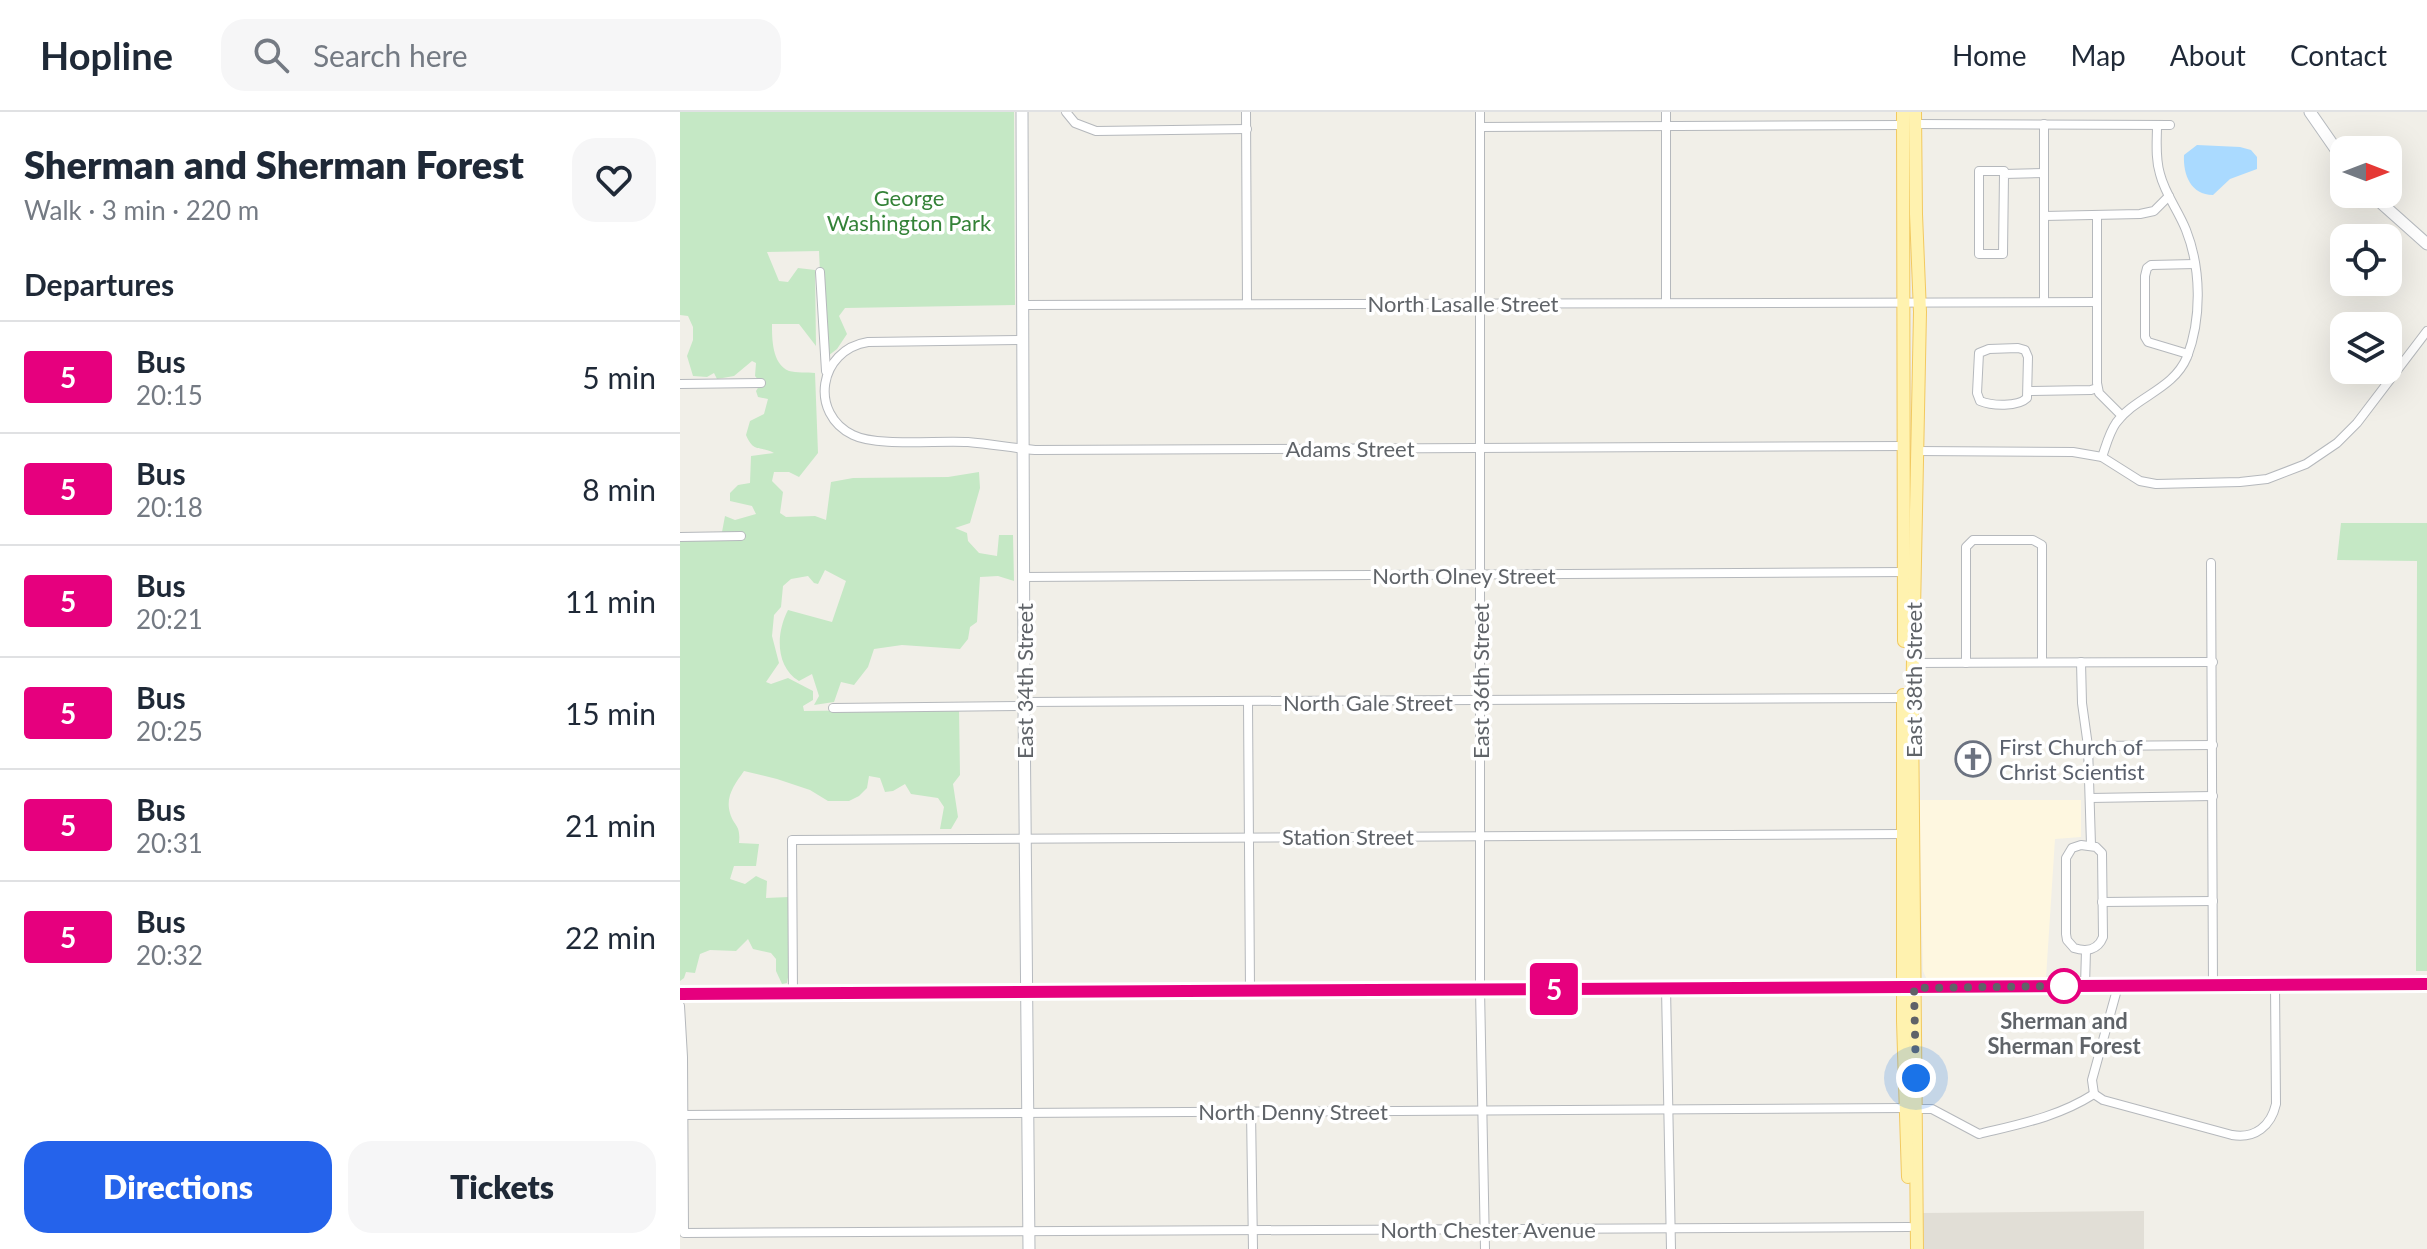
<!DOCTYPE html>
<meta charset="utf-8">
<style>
:root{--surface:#fff;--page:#f6f6f7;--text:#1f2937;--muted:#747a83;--line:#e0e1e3;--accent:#2563eb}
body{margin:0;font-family:Lato,sans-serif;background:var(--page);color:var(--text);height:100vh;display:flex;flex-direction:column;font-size:30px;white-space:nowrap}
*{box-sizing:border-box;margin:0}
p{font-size:26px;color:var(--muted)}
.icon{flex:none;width:44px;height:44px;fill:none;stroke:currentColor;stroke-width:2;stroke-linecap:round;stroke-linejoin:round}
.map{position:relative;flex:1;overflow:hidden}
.details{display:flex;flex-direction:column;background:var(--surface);width:680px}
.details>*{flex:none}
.badge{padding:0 16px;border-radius:6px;font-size:28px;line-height:52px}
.needle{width:52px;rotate:90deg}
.buttons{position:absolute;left:1650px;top:24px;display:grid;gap:16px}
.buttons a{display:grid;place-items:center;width:72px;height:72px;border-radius:16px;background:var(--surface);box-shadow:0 8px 32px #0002;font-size:40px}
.you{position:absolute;width:40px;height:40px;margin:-20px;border:6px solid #fff;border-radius:50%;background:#1a73e8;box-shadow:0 0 0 12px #1a73e833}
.map>.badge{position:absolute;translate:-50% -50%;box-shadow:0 0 0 4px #fff}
h2{padding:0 24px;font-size:30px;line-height:72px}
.round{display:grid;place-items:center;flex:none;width:84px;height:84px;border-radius:24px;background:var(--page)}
.headline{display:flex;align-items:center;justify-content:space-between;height:136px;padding:0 24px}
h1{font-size:38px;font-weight:800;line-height:60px}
.button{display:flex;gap:16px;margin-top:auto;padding:16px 24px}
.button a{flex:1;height:92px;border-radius:24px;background:var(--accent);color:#fff;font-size:32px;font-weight:800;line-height:92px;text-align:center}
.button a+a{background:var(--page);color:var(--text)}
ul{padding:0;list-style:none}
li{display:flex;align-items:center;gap:24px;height:112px;padding:0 24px;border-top:2px solid var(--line)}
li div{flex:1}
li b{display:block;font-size:30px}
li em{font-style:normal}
li .badge{min-width:88px;font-weight:700;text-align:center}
header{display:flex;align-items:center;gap:48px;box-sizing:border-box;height:112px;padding:0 40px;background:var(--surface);border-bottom:2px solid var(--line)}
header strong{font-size:38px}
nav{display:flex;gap:44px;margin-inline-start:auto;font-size:28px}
.search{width:560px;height:72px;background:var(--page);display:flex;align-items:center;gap:20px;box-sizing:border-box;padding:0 28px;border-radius:24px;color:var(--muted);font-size:30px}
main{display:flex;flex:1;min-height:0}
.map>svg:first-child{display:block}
.commercial{fill:#fef7e0}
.education{fill:#e1ded6}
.green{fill:#c5e8c5}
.water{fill:#aadaff}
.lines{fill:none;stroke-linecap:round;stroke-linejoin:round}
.street-casing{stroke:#b5b8bc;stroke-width:10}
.secondary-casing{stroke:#b6babf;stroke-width:13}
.primary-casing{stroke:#f2c960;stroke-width:14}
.street{stroke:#fff;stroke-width:8}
.secondary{stroke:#fff;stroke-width:11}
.primary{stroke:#fff2af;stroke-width:12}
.line-casing{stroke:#fff;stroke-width:18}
.line{stroke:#e6007e;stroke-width:12}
.walk{stroke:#5f6368;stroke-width:8;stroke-dasharray:0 14.4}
.stop-dot{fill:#fff;stroke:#e6007e;stroke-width:4}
.labels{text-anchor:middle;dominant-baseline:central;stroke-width:7;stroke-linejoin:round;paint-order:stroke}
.park-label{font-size:22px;fill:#348238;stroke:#fff}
.street-label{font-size:22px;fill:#5f6368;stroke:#fff}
.worship-label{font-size:22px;fill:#5b616d;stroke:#fff;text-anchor:start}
.stop-label{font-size:22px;font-weight:bold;fill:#5f6368;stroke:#fff}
</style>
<header>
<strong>Hopline</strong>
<div class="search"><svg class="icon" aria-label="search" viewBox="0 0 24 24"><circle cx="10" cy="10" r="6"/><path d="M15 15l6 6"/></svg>Search here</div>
<nav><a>Home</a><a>Map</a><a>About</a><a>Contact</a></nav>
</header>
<main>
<section class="details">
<div class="headline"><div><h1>Sherman and Sherman Forest</h1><p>Walk · 3 min · 220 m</p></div><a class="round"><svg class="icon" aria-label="heart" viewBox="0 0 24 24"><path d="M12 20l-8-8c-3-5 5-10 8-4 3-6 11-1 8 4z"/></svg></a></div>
<h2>Departures</h2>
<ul>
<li><span class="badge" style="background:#e6007e;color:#fff">5</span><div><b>Bus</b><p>20:15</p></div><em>5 min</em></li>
<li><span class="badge" style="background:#e6007e;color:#fff">5</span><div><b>Bus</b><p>20:18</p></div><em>8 min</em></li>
<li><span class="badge" style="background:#e6007e;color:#fff">5</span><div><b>Bus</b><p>20:21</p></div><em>11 min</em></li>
<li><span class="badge" style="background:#e6007e;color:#fff">5</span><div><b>Bus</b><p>20:25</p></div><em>15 min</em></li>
<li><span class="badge" style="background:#e6007e;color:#fff">5</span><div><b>Bus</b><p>20:31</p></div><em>21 min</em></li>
<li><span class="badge" style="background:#e6007e;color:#fff">5</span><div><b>Bus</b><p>20:32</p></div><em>22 min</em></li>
</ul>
<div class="button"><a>Directions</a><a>Tickets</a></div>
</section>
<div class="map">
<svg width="1747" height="1137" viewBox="0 0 1747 1137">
<rect width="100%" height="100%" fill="#f1efe8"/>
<!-- commercial -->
<polygon class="commercial" points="1239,688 1401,688 1401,725 1375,727 1366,866 1247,868 1243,859"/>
<!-- education -->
<polygon class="education" points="1464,1099 1464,1137 1243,1137 1242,1101"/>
<!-- green -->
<g class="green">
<path d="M0,0h334l1,193 -170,3 -6,8 8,18 -10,15 -13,10 -5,-108 -52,1 12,29 9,1 10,-14 17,2 1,76 -17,-22h-27c0,15 0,40 17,47 7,2 18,1 26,2l3,80 -19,24 -10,-5h-15l-2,9 11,11 -3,21 6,4 29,-1 11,4 5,-38 22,-4 95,-1 31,-5 1,16 -10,35 -15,5 12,5 1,8 11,12 18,3 2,-21h14l1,46 -16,-5 -18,1 -3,45 -7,5 -2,12 -8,10 -58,-4 -28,4 -6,18 -14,18 -13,-3 -7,20 -20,3 5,-9 -7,-22 -13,7c-24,-15 -23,-48 -11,-71l44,12 14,-41 -21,-11 -7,14 -4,-1 -6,-7 -17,3 -8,7 -2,21 -7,8 -2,21 7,27 -13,19 5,2 17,-6 25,13v9l-10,6 1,5 155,-2 1,66 -7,9 5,33 -7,12h-11l4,-22 -6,-9 -27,-4 -6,-10 -12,7 -8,1 -5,-14 -11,-2 -2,12 -8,8 -10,5h-21l-18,-11 -33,-11 -33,-8c-9,13 -19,25 -14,42 4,14 11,11 9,30l20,1 -3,22h-22l-4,13 15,5 11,-8 11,5 -1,17 23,-1v75l-2,11 -5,1 -6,-13v-12l-5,-6 -18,-4 -5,-10 -12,12 -26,-1 -10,4 -5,19 -9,-1 -2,6 -4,3v-440l63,-2 -21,-7 3,-16 10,4 21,-6 -4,-8 -22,-5v-8l8,-8 12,-2 1,-27 23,-3c-14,-8 -20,1 -28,-18l4,-14 14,-7 4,-15 -10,-2 -2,-6 5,-8 -6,-7 1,-13 -4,-2 -18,15 -17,3 -3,-6 -7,4 -14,-1 -6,-20 6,-16v-13l-5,-11 -8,-1z"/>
<polygon points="1661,411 1747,411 1747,859 1736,859 1737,449 1657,448"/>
</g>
<!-- water -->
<path class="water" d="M1517,33l43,2 11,3 6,7v12l-27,10 -17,16c-22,0 -30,-20 -29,-40z"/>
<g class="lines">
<defs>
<g id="street">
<polyline points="386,0 395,11 416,19 567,17"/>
<polyline points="566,0 567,192"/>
<polyline points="800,0 800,877 805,1137"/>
<polyline points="1235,12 1490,13"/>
<polyline points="1364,12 1364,189"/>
<polyline points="800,15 1223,13"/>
<polyline points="1324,62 1323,142 1299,142 1299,59 1324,59 1324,62 1364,61"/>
<polyline points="1364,104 1460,102 1474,99 1489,84"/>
<polyline points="1417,104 1417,271 1419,281 1442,304"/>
<polyline points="140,160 146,259"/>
<polyline points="986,189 986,0"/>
<polyline points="342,193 1417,190"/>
<path d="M342,228l-154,2c-50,8 -59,72 -15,93 24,12 85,5 115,7 23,2 45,6 67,8l870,-4"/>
<path d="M1338,236l7,2 3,7 -1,41c-9,9 -35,8 -47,3l-3,-8 2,-40 10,-4z"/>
<polyline points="1508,242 1468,230 1465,225 1465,164 1467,156 1471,153 1515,152"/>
<polyline points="0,272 81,271"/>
<polyline points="1348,279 1411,278 1417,276"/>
<polyline points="1236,339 1393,340 1422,345 1460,369 1476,372 1560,370 1587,367 1626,352 1657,331 1677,311 1747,219"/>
<path d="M1422,345c4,-11 7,-24 14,-34 20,-27 57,-33 71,-66 15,-39 14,-89 -1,-127 -8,-20 -21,-36 -26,-56 -5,-16 -3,-33 -3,-49"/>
<polyline points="0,425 61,424"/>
<polyline points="1531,451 1533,873"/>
<polyline points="343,465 1225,460"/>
<polyline points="1401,550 1402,591 1408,634 1411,733"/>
<polyline points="1232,551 1533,550"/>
<polyline points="1286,551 1286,435 1293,428 1353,428 1362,433 1362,550"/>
<polyline points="344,590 1223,586"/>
<polyline points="568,590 570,878"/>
<polyline points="153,596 344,594"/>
<polyline points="1408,634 1533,633"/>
<polyline points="1410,686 1533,684"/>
<path d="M1401,733l15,2 6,6 1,84c-5,13 -17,15 -29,11l-7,-8 -1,-6v-76l6,-10z"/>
<polyline points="1422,790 1533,789"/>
<polyline points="1405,874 1406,838"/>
<polyline points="986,876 991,1137"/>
<polyline points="113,882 112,728 1223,722"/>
<polyline points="0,894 3,945 4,1121 1229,1115"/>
<path d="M1414,982l9,6 129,35c23,4 39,-9 44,-31l-1,-119"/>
<polyline points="1414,982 1412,968 1438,874"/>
<path d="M1235,997h17l47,25c41,-10 79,-17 115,-40"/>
<polyline points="571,999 573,1137"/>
<polyline points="1,1003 1226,996"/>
</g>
<g id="secondary">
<polyline points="342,0 344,594 349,1137"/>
<polyline points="1630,0 1664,49"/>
<polyline points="1691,82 1747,132"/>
<polyline points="0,882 1747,872"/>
</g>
<g id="primary">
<polyline points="1223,0 1224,529"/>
<polyline points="1235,0 1236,102 1240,200 1232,598 1237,1137"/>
<polyline points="1223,583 1223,909 1228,1065"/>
</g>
</defs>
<!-- street casing -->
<use href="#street" class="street-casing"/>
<!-- secondary casing -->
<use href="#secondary" class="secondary-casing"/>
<!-- primary casing -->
<use href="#primary" class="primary-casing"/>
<!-- street -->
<use href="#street" class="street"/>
<!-- secondary -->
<use href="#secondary" class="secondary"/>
<!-- primary -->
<use href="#primary" class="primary"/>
</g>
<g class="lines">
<defs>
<polyline id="line" points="0,882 1747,872"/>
</defs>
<!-- line casing -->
<use href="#line" class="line-casing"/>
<!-- line -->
<use href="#line" class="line"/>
<!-- walk -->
<polyline class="walk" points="1236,966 1234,876 1387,874 1384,874"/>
</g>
<!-- icons -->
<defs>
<symbol id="church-ring" viewBox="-11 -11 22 22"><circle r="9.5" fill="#fff" stroke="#6b7280" stroke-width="1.5"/><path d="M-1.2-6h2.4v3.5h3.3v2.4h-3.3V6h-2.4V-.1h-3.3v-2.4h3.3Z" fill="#6b7280"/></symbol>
</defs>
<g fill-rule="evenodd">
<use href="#church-ring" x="1273" y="627" width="40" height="40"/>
</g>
<!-- markers -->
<circle class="stop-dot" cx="1384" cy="874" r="16"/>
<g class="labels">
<!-- park labels -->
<g class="park-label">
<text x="229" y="85">George<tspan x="229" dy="25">Washington Park</tspan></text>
</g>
<!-- street labels -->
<g class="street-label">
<text x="783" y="191">North Lasalle Street</text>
<text x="670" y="336">Adams Street</text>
<text x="784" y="463">North Olney Street</text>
<text transform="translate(1233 568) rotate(-90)">East 38th Street</text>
<text transform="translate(344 569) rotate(-90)">East 34th Street</text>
<text transform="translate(800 569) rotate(-90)">East 36th Street</text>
<text x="688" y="590">North Gale Street</text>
<text x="668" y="724">Station Street</text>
<text x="613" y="999">North Denny Street</text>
<text x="808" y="1117">North Chester Avenue</text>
</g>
<!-- worship labels -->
<g class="worship-label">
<text x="1319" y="634">First Church of<tspan x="1319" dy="25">Christ Scientist</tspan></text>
</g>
<!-- stop labels -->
<g class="stop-label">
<text x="1384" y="908">Sherman and<tspan x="1384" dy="25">Sherman Forest</tspan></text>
</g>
</g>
</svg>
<div class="buttons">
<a><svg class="needle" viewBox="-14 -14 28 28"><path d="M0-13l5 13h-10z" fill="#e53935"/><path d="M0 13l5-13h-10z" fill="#747a83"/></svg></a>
<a><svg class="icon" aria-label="locate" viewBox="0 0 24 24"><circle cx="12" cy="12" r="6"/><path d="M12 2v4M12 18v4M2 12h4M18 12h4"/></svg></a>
<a><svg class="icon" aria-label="layers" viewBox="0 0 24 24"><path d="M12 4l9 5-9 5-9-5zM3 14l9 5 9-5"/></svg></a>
</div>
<div class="you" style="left:1236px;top:966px"></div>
<b class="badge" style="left:874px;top:877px;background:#e6007e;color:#fff">5</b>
</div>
</main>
